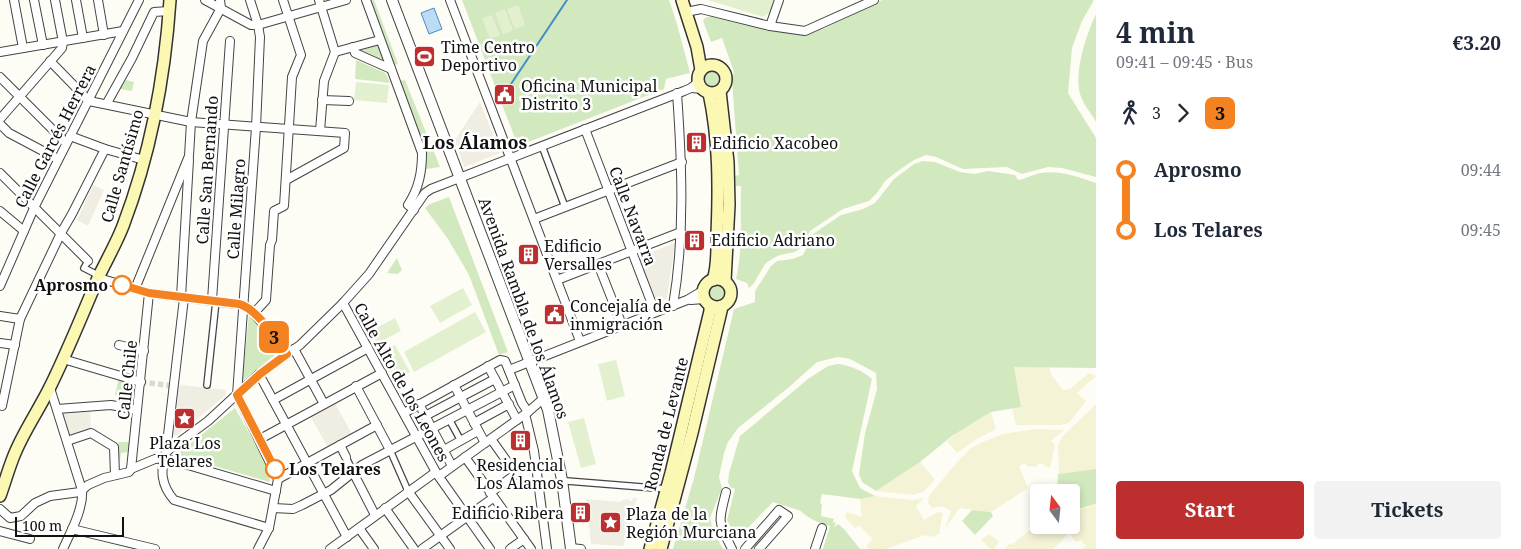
<!DOCTYPE html>
<meta charset="utf-8">
<style>
:root{--surface:#fff;--page:#f2f2f3;--text:#1f2937;--muted:#747a83;--accent:#bc2f2e}
body{margin:0;font-family:"Noto Serif",serif;background:var(--page);color:var(--text);height:100vh;display:flex;flex-direction:column;font-size:19px;white-space:nowrap}
*{box-sizing:border-box;margin:0}
p{font-size:16px;color:var(--muted)}
.icon{flex:none;width:28px;height:28px;fill:none;stroke:currentColor;stroke-width:2;stroke-linecap:round;stroke-linejoin:round}
.map{position:relative;flex:1;overflow:hidden}
.panel{display:flex;flex-direction:column;background:var(--surface);width:425px}
.panel>*{flex:none}
.badge{padding:0 10px;border-radius:8px;font-size:18px;line-height:32px}
.needle{width:32px;rotate:345deg}
.buttons{position:absolute;left:1030px;top:484px;display:grid;gap:10px}
.buttons a{display:grid;place-items:center;width:50px;height:50px;border-radius:5px;background:var(--surface);box-shadow:0 2px 8px #0003;font-size:25px}
.scale{position:absolute;left:15px;bottom:12px;width:109px;box-sizing:border-box;padding-left:5px;border:2px solid #111;border-top:0;font-size:14px;line-height:18px;white-space:nowrap;color:#111;-webkit-text-stroke:4px #fff;paint-order:stroke}
.map>.badge{position:absolute;translate:-50% -50%;box-shadow:0 0 0 2px #fff}
.legs{display:flex;align-items:center;gap:8px;height:55px;padding:0 20px;font-size:16px}
.legs p{margin-inline-start:auto}
.head{display:flex;align-items:center;justify-content:space-between;height:85px;padding:0 20px}
h1{font-size:28px;font-weight:700;line-height:38px}
.button{display:flex;gap:10px;margin-top:auto;padding:10px 20px}
.button a{flex:1;height:58px;border-radius:5px;background:var(--accent);color:#fff;font-size:20px;font-weight:700;line-height:58px;text-align:center}
.button a+a{background:var(--page);color:var(--text)}
ul{padding:0 20px;list-style:none}
li{display:flex;align-items:center;gap:18px;height:60px;font-size:19px}
li i{display:grid;place-items:center;width:8px;height:100%;margin:0 6px;background:currentColor}
li i::after{content:'';width:12px;height:12px;margin:-6px;border:4px solid;border-radius:50%;background:var(--surface)}
li p{margin-inline-start:auto}
li:first-child i{background:linear-gradient(#0000 50%,currentColor 0)}
li:last-child i{background:linear-gradient(currentColor 50%,#0000 0)}
main{display:flex;flex:1;min-height:0}
.map>svg:first-child{display:block}
.farmland{fill:#f4f3d5}
.green{fill:#d2e9bf}
.pitch{fill:#e3f0d0}
.plaza{fill:#f0ede2}
.water{fill:#bcdbf4;stroke:#468cc8}
.lines{fill:none;stroke-linecap:round;stroke-linejoin:round}
.stream{stroke:#468cc8;stroke-width:2}
.pedestrian-tunnel{stroke:#dadad3;stroke-width:5.5;stroke-dasharray:5.5 3;stroke-linecap:butt}
.pedestrian-casing{stroke:#444;stroke-width:8}
.minor-casing{stroke:#444;stroke-width:10}
.tertiary-casing{stroke:#444;stroke-width:12}
.secondary-casing{stroke:#333;stroke-width:14}
.pedestrian{stroke:#fff;stroke-width:5.5}
.minor{stroke:#fff;stroke-width:8}
.tertiary{stroke:#fff;stroke-width:10}
.secondary{stroke:#fbf8b3;stroke-width:11}
.line-1-casing{stroke:#fff;stroke-width:11}
.line-1{stroke:#f58220;stroke-width:8}
.stop-1-dot{fill:#fff;stroke:#f58220;stroke-width:2.5}
.labels{text-anchor:middle;dominant-baseline:central;stroke-width:5;stroke-linejoin:round;paint-order:stroke}
.poi-label{font-size:16px;fill:#111;stroke:#fff;text-anchor:start}
.street-label{font-size:16px;fill:#111;stroke:#fff}
.stop-label{font-size:16px;font-weight:bold;fill:#111;stroke:#fff;text-anchor:end}
.neighbourhood-label{font-size:18px;font-weight:bold;fill:#111;stroke:#fff}
</style>
<main>
<div class="map">
<svg width="1096" height="549" viewBox="0 0 1096 549">
<rect width="100%" height="100%" fill="#fefdf5"/>
<!-- farmland -->
<g class="farmland">
<polygon points="1014,367 1050,367 1050,373 1063,390 1070,389 1089,373 1096,376 1077,393 1086,401 1069,423 1060,425 1016,425 1012,408 1021,407"/>
<polygon points="1095,405 1096,405 1096,469 1059,474 1058,445 1063,436"/>
<polygon points="991,412 996,429 975,440 957,453 947,441 964,428"/>
<polygon points="1036,429 1064,430 1051,441 1055,445 1051,464 1049,468 1040,463 1036,467 1027,466 1026,463 1019,466 1028,488 991,512 960,508 945,528 951,511 942,506 932,508 928,503 929,496 958,461 971,448 985,441 1003,434"/>
<polygon points="920,462 935,480 923,492 913,495 876,491"/>
<polygon points="875,496 912,500 924,498 916,506 924,520 938,512 943,513 939,534 931,537 925,535 886,549 869,549 866,546 873,539 859,525 855,528 845,517 847,512 862,517 860,499"/>
<polygon points="1096,505 1096,549 1082,549 1086,546 1081,540 1076,542 1064,525 1071,525 1071,512"/>
<polygon points="1039,522 1039,525 1060,525 1067,535 1053,549 1005,549 1008,545 1014,543"/>
<polygon points="989,534 999,542 994,549 990,549 981,540"/>
</g>
<!-- green -->
<g class="green">
<polygon points="368,0 374,0 398,64 393,66"/>
<polygon points="462,0 669,0 677,24 690,73 666,79 664,89 518,146"/>
<path d="M882,0h212l-12,21 -10,27 -4,45 28,45v39l-34,-9 -14,-1 -26,7 -15,-7 -44,2 -27,-12 -10,-2 -12,5 -19,13 -10,8 -8,12 -8,8 -26,8 -33,22 -8,16 -7,5 -15,3 -8,4 -7,5 -11,19 -5,5 -2,-5 -11,-4c7,-30 4,-62 5,-93h-5l-1,-10 4,-1 -7,-94 2,-9 -12,-34 -11,4 -8,-21 2,-3 6,-2 99,16 15,-4z"/>
<path d="M1096,14v108c-5,-9 -13,-18 -16,-28 -6,-22 6,-59 16,-80z"/>
<polygon points="379,45 384,59 382,60 362,53 361,50"/>
<polygon points="356,60 383,72 386,74 390,83 355,79"/>
<circle cx="712" cy="79" r="10"/>
<polygon points="126,80 134,82 132,91 119,89"/>
<polygon points="405,80 440,167 426,169 424,151 399,81"/>
<path d="M923,161l12,1 25,10 15,2 13,-3 27,4 3,5c8,-1 15,-6 23,-7 19,-3 37,4 55,10v185l-82,-1 7,40 -30,5 -7,4 -32,20 -32,26 -44,29 -14,-9 -3,-8 6,-41 12,-44 -1,-16 -26,-14 -12,-2 -21,5 -29,26 -50,40 -10,14 -4,11 -5,24 3,11 -12,30 3,13 -4,1 4,7 4,-1 6,11h-50l21,-71 40,-169 21,-7v-11l16,-25 6,-5 15,-2 11,-4 10,-21 28,-19 22,-6 12,-6 19,-24 20,-15z"/>
<polygon points="449,197 508,352 499,355 469,275 448,239 425,208 430,204"/>
<polygon points="397,258 402,270 398,274 387,273"/>
<circle cx="717" cy="294" r="9"/>
<polygon points="249,315 264,332 268,341 277,350 276,354 242,381"/>
<path d="M838,364c13,2 24,6 34,15l-20,92 8,17 15,8 -15,3 -38,-5 -2,9 2,1 -1,12 13,3 -1,3 3,1 -2,4 4,-3 6,5 16,20h-37l7,-23c-8,-2 -24,-8 -29,-15l-28,-9 -36,37 -10,-19 8,-31 -5,-2 -2,-5 1,-9 11,-37 68,-57 20,-13z"/>
<polygon points="119,378 125,380 122,397 115,395"/>
<polygon points="235,408 266,463 269,471 270,482 176,455"/>
<polygon points="118,442 130,442 129,452 121,453 120,461 116,461 115,446 119,444"/>
<polygon points="539,468 542,468 552,547 548,547"/>
<polygon points="1096,469 1096,504 1071,511 1071,492 1057,492 1058,474"/>
<polygon points="972,510 991,512 993,516 975,535 962,521"/>
<polygon points="779,517 781,518 753,549 750,549"/>
</g>
<!-- pitch -->
<g class="pitch">
<polygon points="708,0 775,0 771,12 763,17"/>
<polygon points="518,5 525,25 515,29 507,9"/>
<polygon points="505,9 513,30 503,34 495,13"/>
<polygon points="492,15 500,35 490,39 482,18"/>
<polygon points="356,82 389,85 387,103 354,100"/>
<polygon points="463,288 472,305 440,323 430,306"/>
<polygon points="475,312 486,332 414,372 404,352"/>
<polygon points="395,318 401,331 376,344 369,332"/>
<polygon points="395,345 410,372 395,380 380,353"/>
<polygon points="616,360 625,396 607,401 598,364"/>
<polygon points="584,418 596,464 581,468 568,422"/>
</g>
<!-- plaza -->
<g class="plaza">
<polygon points="480,102 500,153 464,167 455,140"/>
<polygon points="93,185 104,190 88,226 77,220"/>
<polygon points="675,243 667,298 655,303 636,258"/>
<polygon points="182,385 226,390 226,395 176,436 173,435 179,387"/>
<polygon points="334,402 353,436 329,449 310,416"/>
<polygon points="90,406 91,433 70,440 61,408"/>
<polygon points="633,498 637,498 635,504 637,504 633,509 634,510 632,517 630,519 632,521 630,526 629,526 629,529 623,546 591,544 586,499 621,502 622,500 629,499 630,501 632,501"/>
</g>
<!-- water -->
<polygon class="water" points="434,8 442,29 429,34 421,13"/>
<g class="lines">
<!-- stream -->
<polyline class="stream" points="511,84 567,0"/>
<!-- pedestrian-tunnel -->
<polyline class="pedestrian-tunnel" points="141,382 174,386"/>
<defs>
<g id="pedestrian">
<polyline points="542,146 565,207"/>
<polyline points="88,261 84,268 94,273 98,278"/>
<polyline points="207,385 216,301"/>
<polyline points="449,419 461,441"/>
<polyline points="390,450 408,491"/>
<polyline points="346,457 353,472"/>
<polyline points="567,481 667,489"/>
</g>
<g id="minor">
<polyline points="14,0 23,48"/>
<polyline points="34,0 43,45"/>
<polyline points="76,0 83,38"/>
<polyline points="98,0 104,35"/>
<polyline points="205,0 251,25 258,25 346,0"/>
<polyline points="319,0 335,52"/>
<path d="M366,0l56,153c0,19 -3,35 -14,52l6,5"/>
<polyline points="450,0 580,341"/>
<polyline points="686,12 701,9 770,26 805,31 874,0"/>
<polyline points="770,26 779,0"/>
<polyline points="353,47 355,53 391,69"/>
<polyline points="0,52 123,31"/>
<polyline points="335,52 376,41"/>
<polyline points="50,61 89,101 191,122 345,133 344,148 286,180"/>
<polyline points="0,77 66,143"/>
<polyline points="691,88 703,89"/>
<polyline points="322,100 349,101"/>
<polyline points="107,103 132,58 154,12 169,11"/>
<polyline points="0,119 62,48 63,42 55,0"/>
<polyline points="0,124 9,133 58,159"/>
<polyline points="585,129 655,312"/>
<polyline points="320,131 324,81 335,52"/>
<polyline points="70,136 105,149 144,160"/>
<polyline points="0,173 88,261"/>
<polyline points="0,211 24,231"/>
<polyline points="534,219 682,162"/>
<polyline points="598,264 622,325"/>
<polyline points="99,278 149,293 244,305 254,313 287,354"/>
<polyline points="557,280 681,232"/>
<polyline points="0,286 34,208 139,0"/>
<polyline points="135,289 189,156 191,122 203,41 221,8 220,0"/>
<polyline points="181,297 189,160"/>
<polyline points="212,300 230,41"/>
<polyline points="691,300 704,299"/>
<polyline points="343,303 437,474 490,549"/>
<path d="M673,306c12,-71 9,-142 4,-213"/>
<polyline points="254,313 266,300 270,245 272,240 274,211 284,206 292,77 301,55 283,0"/>
<polyline points="0,316 20,319"/>
<polyline points="0,343 15,345"/>
<polyline points="119,345 144,351"/>
<polyline points="294,349 324,404"/>
<polyline points="63,359 141,382"/>
<polyline points="488,366 517,420"/>
<polyline points="509,370 687,300 704,290"/>
<polyline points="259,374 347,537"/>
<polyline points="454,385 485,443"/>
<polyline points="356,386 390,450"/>
<path d="M50,388l32,102c2,18 -12,43 -19,59"/>
<polyline points="237,395 256,127 260,37 258,25 250,0"/>
<polyline points="237,395 278,479 269,528 258,549"/>
<polyline points="273,400 368,348"/>
<polyline points="419,404 452,466"/>
<polyline points="0,405 2,406 20,319 61,233 72,214 105,149"/>
<polyline points="57,409 111,405 137,410"/>
<polyline points="404,413 500,360 505,361 522,403 528,412"/>
<polyline points="425,416 495,379"/>
<polyline points="526,418 534,451 547,549"/>
<polyline points="474,423 509,404"/>
<polyline points="260,439 382,373"/>
<polyline points="67,441 91,433 114,447 115,475"/>
<polyline points="340,445 346,457"/>
<polyline points="444,450 478,431"/>
<polyline points="166,452 184,298"/>
<polyline points="465,457 531,549"/>
<polyline points="131,469 149,293"/>
<polyline points="353,472 375,515"/>
<polyline points="278,479 377,425"/>
<polyline points="408,491 450,549"/>
<path d="M726,492c-8,31 -8,29 6,57"/>
<polyline points="490,493 516,474 491,439"/>
<polyline points="273,508 293,509 302,505 331,490 362,465 515,385"/>
<polyline points="385,508 414,549"/>
<polyline points="0,509 10,518 21,516 35,503 50,496 80,492 88,485 104,478 129,472 131,469 155,459 164,458 276,491"/>
<path d="M269,528l-95,-28c-13,-15 -14,-29 -8,-48l42,-31 51,-47 41,-29 43,-42 26,-29 56,-81 6,-4 253,-98 7,-3 7,-6"/>
<polyline points="359,528 374,549"/>
<polyline points="72,529 155,549"/>
<polyline points="0,531 30,539"/>
<polyline points="570,548 581,549"/>
<polyline points="330,549 433,474 442,474 446,471 528,412 544,398"/>
<polyline points="422,549 493,498"/>
<polyline points="510,549 524,539"/>
<polyline points="745,549 779,510 788,516 759,549"/>
<polyline points="815,549 822,528"/>
</g>
<polyline id="tertiary" points="392,0 548,410 562,480 571,549"/>
<g id="secondary">
<polyline points="682,0 697,47 701,70"/>
<circle cx="712" cy="79" r="14"/>
<polyline points="720,91 728,162 729,205 725,281"/>
<path d="M709,93c10,46 10,94 8,141 0,15 1,31 -4,46"/>
<circle cx="717" cy="293" r="14"/>
<path d="M0,496c5,-14 9,-29 15,-43 9,-22 23,-42 34,-64 18,-36 33,-74 49,-111 8,-17 18,-34 25,-52 27,-71 42,-150 47,-226"/>
<polyline points="650,549 671,473 710,311 710,305"/>
<polyline points="661,549 692,433 722,307"/>
</g>
</defs>
<!-- pedestrian casing -->
<use href="#pedestrian" class="pedestrian-casing"/>
<!-- minor casing -->
<use href="#minor" class="minor-casing"/>
<!-- tertiary casing -->
<use href="#tertiary" class="tertiary-casing"/>
<!-- secondary casing -->
<use href="#secondary" class="secondary-casing"/>
<!-- pedestrian -->
<use href="#pedestrian" class="pedestrian"/>
<!-- minor -->
<use href="#minor" class="minor"/>
<!-- tertiary -->
<use href="#tertiary" class="tertiary"/>
<!-- secondary -->
<use href="#secondary" class="secondary"/>
</g>
<g class="lines">
<defs>
<path id="line-1" d="M122,285l27,8 90,11c17,4 38,35 48,50l-27,20 -23,21 38,74"/>
</defs>
<!-- line-1 casing -->
<use href="#line-1" class="line-1-casing"/>
<!-- line-1 -->
<use href="#line-1" class="line-1"/>
</g>
<!-- icons -->
<defs>
<symbol id="stadium-square" viewBox="-11 -11 22 22"><rect x="-9" y="-9" width="18" height="18" rx="4" fill="#bc2f2e" stroke="#fff"/><path d="M0-5a6.5 5 0 1 0 0 10a6.5 5 0 1 0 0-10ZM-3.5-1.8h7v3.6h-7Z" fill="#fff"/></symbol>
<symbol id="civic-square" viewBox="-11 -11 22 22"><rect x="-9" y="-9" width="18" height="18" rx="4" fill="#bc2f2e" stroke="#fff"/><path d="M-.6-6.5H3V-4.5H.6V-3L4-1V1h2V6H-6V1h2V-1L-.6-3ZM-1.2 2.5V6h2.4V2.5Z" fill="#fff"/></symbol>
<symbol id="building-square" viewBox="-11 -11 22 22"><rect x="-9" y="-9" width="18" height="18" rx="4" fill="#bc2f2e" stroke="#fff"/><path d="M-4-6H4V6H1V3H-1V6H-4ZM-2.5-4.3h1.7v1.8h-1.7ZM.8-4.3h1.7v1.8H.8ZM-2.5-1h1.7V.8h-1.7ZM.8-1h1.7V.8H.8Z" fill="#fff"/></symbol>
<symbol id="sight-square" viewBox="-11 -11 22 22"><rect x="-9" y="-9" width="18" height="18" rx="4" fill="#bc2f2e" stroke="#fff"/><path d="M0-6L1.8-2.2L6-1.7L2.9 1.2L3.7 5.4L0 3.3L-3.7 5.4L-2.9 1.2L-6-1.7L-1.8-2.2Z" fill="#fff"/></symbol>
</defs>
<g fill-rule="evenodd">
<use href="#stadium-square" x="412" y="44" width="25" height="25"/>
<use href="#civic-square" x="492" y="82" width="25" height="25"/>
<use href="#building-square" x="684" y="130" width="25" height="25"/>
<use href="#building-square" x="682" y="228" width="25" height="25"/>
<use href="#building-square" x="516" y="242" width="25" height="25"/>
<use href="#civic-square" x="542" y="302" width="25" height="25"/>
<use href="#sight-square" x="172" y="406" width="25" height="25"/>
<use href="#building-square" x="508" y="428" width="25" height="25"/>
<use href="#building-square" x="568" y="500" width="25" height="25"/>
<use href="#sight-square" x="598" y="510" width="25" height="25"/>
</g>
<!-- markers -->
<g class="stop-1-dot">
<circle cx="122" cy="285" r="9"/>
<circle cx="275" cy="469" r="9"/>
</g>
<g class="labels">
<!-- poi labels -->
<g class="poi-label">
<text x="441" y="47">Time Centro<tspan x="441" dy="18">Deportivo</tspan></text>
<text x="521" y="86">Oficina Municipal<tspan x="521" dy="18">Distrito 3</tspan></text>
<text x="712" y="143">Edificio Xacobeo</text>
<text x="711" y="240">Edificio Adriano</text>
<text x="544" y="246">Edificio<tspan x="544" dy="18">Versalles</tspan></text>
<text x="570" y="306">Concejalía de<tspan x="570" dy="18">inmigración</tspan></text>
<text x="185" y="443" text-anchor="middle">Plaza Los<tspan x="185" dy="18">Telares</tspan></text>
<text x="520" y="465" text-anchor="middle">Residencial<tspan x="520" dy="18">Los Álamos</tspan></text>
<text x="564" y="513" text-anchor="end">Edificio Ribera</text>
<text x="626" y="514">Plaza de la<tspan x="626" dy="18">Región Murciana</tspan></text>
</g>
<!-- street labels -->
<g class="street-label">
<text transform="translate(55 136) rotate(-63)">Calle Garcés Herrera</text>
<text transform="translate(122 166) rotate(-74)">Calle Santísimo</text>
<text transform="translate(207 170) rotate(-86)">Calle San Bernando</text>
<text transform="translate(236 209) rotate(-86)">Calle Milagro</text>
<text transform="translate(633 216) rotate(69)">Calle Navarra</text>
<text transform="translate(524 308) rotate(70)">Avenida Rambla de los Álamos</text>
<text transform="translate(127 380) rotate(-84)">Calle Chile</text>
<text transform="translate(402 382) rotate(61)">Calle Alto de los Leones</text>
<text transform="translate(666 424) rotate(-76)">Ronda de Levante</text>
</g>
<!-- stop labels -->
<g class="stop-label">
<text x="108" y="285">Aprosmo</text>
<text x="289" y="469" text-anchor="start">Los Telares</text>
</g>
<!-- neighbourhood labels -->
<g class="neighbourhood-label">
<text x="475" y="142">Los Álamos</text>
</g>
</g>
</svg>
<div class="buttons">
<a><svg class="needle" viewBox="-14 -14 28 28"><path d="M0-13l5 13h-10z" fill="#e53935"/><path d="M0 13l5-13h-10z" fill="#747a83"/></svg></a>
</div>
<div class="scale">100 m</div>
<b class="badge" style="left:274px;top:337px;background:#f58220;color:#111">3</b>
</div>
<section class="panel">
<div class="head"><div><h1>4 min</h1><p>09:41 – 09:45 · Bus</p></div><b>€3.20</b></div>
<div class="legs"><svg class="icon" aria-label="walk" viewBox="0 0 24 24"><circle cx="13" cy="4" r="2"/><path d="M13 8l-2 6 4 7M11 14l-3 7M7 12l3-4h3l4 4"/></svg>3<svg class="icon" aria-label="forward" viewBox="0 0 24 24"><path d="M9 5l7 7-7 7"/></svg><b class="badge" style="background:#f58220;color:#111">3</b></div>
<ul>
<li><i style="color:#f58220"></i><b>Aprosmo</b><p>09:44</p></li>
<li><i style="color:#f58220"></i><b>Los Telares</b><p>09:45</p></li>
</ul>
<div class="button"><a>Start</a><a>Tickets</a></div>
</section>
</main>
